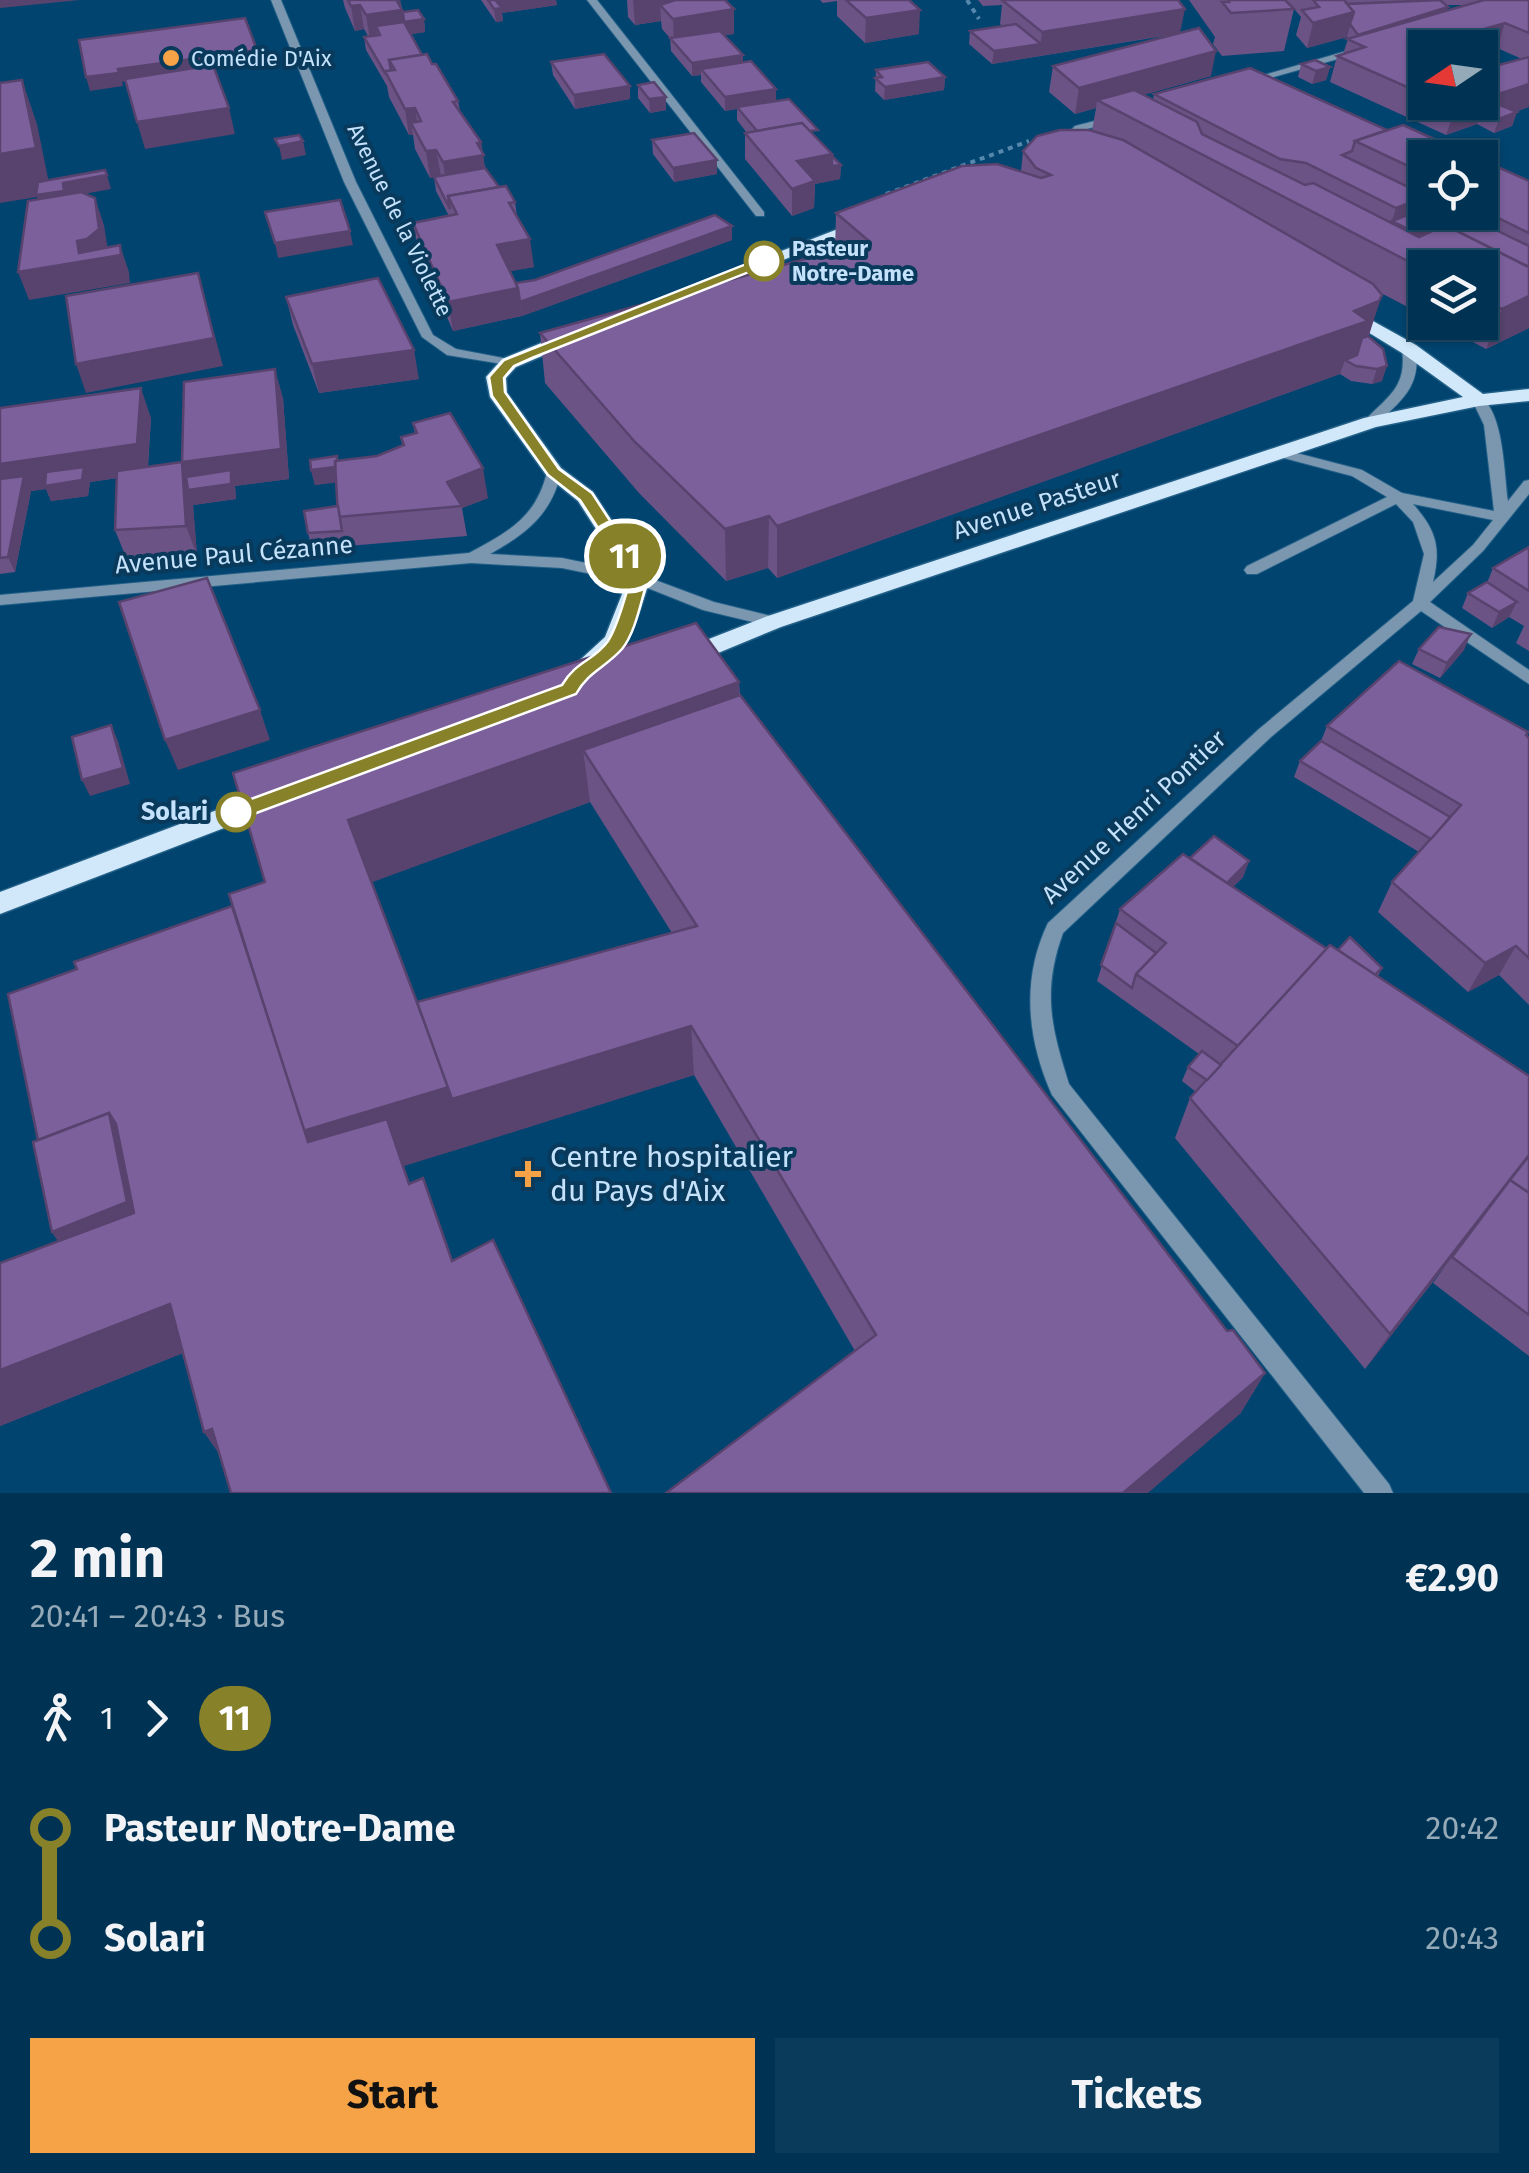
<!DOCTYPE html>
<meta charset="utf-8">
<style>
:root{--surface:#003353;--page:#0a3b5a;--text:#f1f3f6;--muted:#95aab8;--line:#224e6a;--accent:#f6a247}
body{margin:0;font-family:"Fira Sans",sans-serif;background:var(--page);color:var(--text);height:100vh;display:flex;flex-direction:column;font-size:38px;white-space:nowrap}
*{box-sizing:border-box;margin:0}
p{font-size:32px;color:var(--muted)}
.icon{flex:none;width:55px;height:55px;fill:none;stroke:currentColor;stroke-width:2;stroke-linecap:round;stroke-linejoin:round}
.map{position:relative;height:1493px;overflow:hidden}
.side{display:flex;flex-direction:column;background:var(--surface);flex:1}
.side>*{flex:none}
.badge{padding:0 20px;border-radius:32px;font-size:35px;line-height:65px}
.needle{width:65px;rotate:257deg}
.fabs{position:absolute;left:1408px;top:30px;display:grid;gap:20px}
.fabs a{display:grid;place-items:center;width:90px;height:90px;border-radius:0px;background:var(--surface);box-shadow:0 2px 8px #0004,0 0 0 2px var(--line);font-size:50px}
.map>.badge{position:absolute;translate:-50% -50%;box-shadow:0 0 0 5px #fff}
.legs{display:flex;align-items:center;gap:15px;height:110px;padding:0 30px;font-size:32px}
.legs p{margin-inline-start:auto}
.summary{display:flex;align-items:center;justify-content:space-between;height:170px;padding:0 30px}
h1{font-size:55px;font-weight:700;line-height:75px}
.button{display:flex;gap:20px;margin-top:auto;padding:20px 30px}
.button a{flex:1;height:115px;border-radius:0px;background:var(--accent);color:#111;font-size:40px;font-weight:700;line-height:115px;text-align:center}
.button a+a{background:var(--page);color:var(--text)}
ul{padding:0 30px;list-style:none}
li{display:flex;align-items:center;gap:35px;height:110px;font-size:38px}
li i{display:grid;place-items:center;width:15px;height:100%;margin:0 12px;background:currentColor}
li i::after{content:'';width:25px;height:25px;margin:-12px;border:8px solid;border-radius:50%;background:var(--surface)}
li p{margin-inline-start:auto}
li:first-child i{background:linear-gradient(#0000 50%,currentColor 0)}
li:last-child i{background:linear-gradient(currentColor 50%,#0000 0)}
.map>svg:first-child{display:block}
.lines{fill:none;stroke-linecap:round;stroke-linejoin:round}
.minor-casing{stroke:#236088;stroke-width:2}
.major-casing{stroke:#236088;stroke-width:3}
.path{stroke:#5588ac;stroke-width:4;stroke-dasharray:5 5;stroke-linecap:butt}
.minor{fill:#7b97af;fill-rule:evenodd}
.major{fill:#d1e8fb;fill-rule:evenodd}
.wall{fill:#6b5386;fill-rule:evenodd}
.shaded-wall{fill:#57436d}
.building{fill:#7c609c;stroke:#57436d;stroke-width:2.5}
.line-1{fill:#87812a;stroke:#fff;stroke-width:2.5}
.poi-dot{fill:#f6a247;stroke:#093a5b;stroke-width:4}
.stop-1-dot{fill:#fff;stroke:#87812a;stroke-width:5}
.labels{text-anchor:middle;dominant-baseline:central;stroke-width:8;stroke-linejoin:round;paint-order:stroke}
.far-poi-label{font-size:22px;fill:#c5e2fc;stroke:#093a5b;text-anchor:start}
.far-street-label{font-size:22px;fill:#c5e2fc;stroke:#093a5b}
.far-stop-label{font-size:22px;font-weight:bold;fill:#c5e2fc;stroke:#093a5b;text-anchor:start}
.street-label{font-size:25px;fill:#c5e2fc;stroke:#093a5b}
.stop-label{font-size:25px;font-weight:bold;fill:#c5e2fc;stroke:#093a5b;text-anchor:end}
.near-poi-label{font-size:30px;fill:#c5e2fc;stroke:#093a5b;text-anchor:start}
</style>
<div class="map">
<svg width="1529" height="1493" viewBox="0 0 1529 1493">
<rect width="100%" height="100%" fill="#00446f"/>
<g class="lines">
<defs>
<g id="minor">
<polygon points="271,0 281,0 356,182 433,335 456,349 514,360 514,366 447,355 422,337 344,182"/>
<polygon points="587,0 597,0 764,212 764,216 756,216"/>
<polygon points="1360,47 1365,50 1363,52 1245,85 1240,82"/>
<polygon points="1114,116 1118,117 1118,121 1083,130 1075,137 1074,149 1065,147 1065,136 1075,126"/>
<path d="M1409,345l7,4c5,39 -15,51 -40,76h-10v-6c24,-24 41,-33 36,-70z"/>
<path d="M1479,396c25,14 25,78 29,105l16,-20 5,-1v14l-46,57 -53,51 99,68v14l-108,-73 -150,126 -208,196c-21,58 -12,94 6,151l320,400 4,9h-29l-312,-398c-25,-56 -31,-116 -4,-172l211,-194 154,-128 11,-47 -11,-32 -17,-18 -139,70h-10l-3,-4 3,-4 140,-69 -35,-21 -76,-20v-6l5,-1 81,21 40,23 92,18 -10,-86 -12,-25zM1413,504l80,16 -20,25 -40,37c8,-34 4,-51 -20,-78z"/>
<path d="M554,468l7,4c-9,42 -35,62 -71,82l72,4 77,16 75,28 65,16 2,4 -2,4 -6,1 -70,-17 -68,-27 -73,-15 -91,-5 -471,42v-10l469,-42c39,-21 67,-35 78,-81z"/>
</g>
<g id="major">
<polygon points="861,220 875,224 658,309 652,310 643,305"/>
<polygon points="1346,306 1416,345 1483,394 1529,389 1529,401 1479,406 1376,427 781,627 689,665 681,667 669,659 673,653 765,617 1364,418 1463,397 1402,353 1340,315 1340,307"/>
<path d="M573,330l9,6 -2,4 -64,27 -10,11 1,15 54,75 32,24 57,87c-12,38 -26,88 -70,100l-12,-8 37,-34 23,-58 -50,-78 -31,-25 -57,-79 -4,-20 16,-18z"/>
<polygon points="275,788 284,791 288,798 284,805 0,914 0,892"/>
</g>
</defs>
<!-- minor casing -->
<use href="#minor" class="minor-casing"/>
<!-- major casing -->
<use href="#major" class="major-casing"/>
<!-- path -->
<g class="path">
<polyline points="967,0 979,19"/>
<polyline points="886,194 1029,141"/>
</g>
<!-- minor -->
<use href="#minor" class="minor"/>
<!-- major -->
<use href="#major" class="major"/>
</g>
<!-- wall -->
<g class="wall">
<polygon points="343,0 400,0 403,12 424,19 425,32 411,34 422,55 432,64 458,101 460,111 481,142 485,168 499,187 515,202 517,216 534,267 510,271 516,283 535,280 732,226 732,240 522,316 453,331 418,250 413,223 449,216 436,191 434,177 430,178 415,149 413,135 409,135 389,97 387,86 366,50 364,37 368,36 364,29 355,31 345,8"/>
<polygon points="481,0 556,0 557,5 502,13 503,21 496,22"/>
<polygon points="627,0 725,0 734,34 724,35 743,55 743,63 776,101 818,139 841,165 840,179 815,184 814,208 792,216 745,159 745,133 747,133 737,120 737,109 725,111 701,82 701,75 692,76 671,51 670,38 662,29 661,21 635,25 628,17"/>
<polygon points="820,0 909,0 919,34 865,43 837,16 837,1 823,3"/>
<polygon points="978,0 1178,0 1180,33 1211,76 1143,95 1153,100 1154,94 1425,158 1425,212 1480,212 1480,159 1529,181 1529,328 1486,349 1436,322 1480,322 1480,268 1425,268 1425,316 1379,292 1369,336 1382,381 1372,384 1351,381 1340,374 777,578 768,568 726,581 639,493 545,383 540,333 835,250 836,213 1021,171 1023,151 1092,131 1096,108 1075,114 1049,92 1053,66 1176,34 992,64 969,44 970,31 1002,26 1000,24 1002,5 983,6"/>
<path d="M1189,0h340v107l-14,5h2l-5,14 -18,7 -17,-9 -31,11 -116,-53 7,-26 6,-2 5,-15 -1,-2 -40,11 -11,-13 5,-18 -13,-15 6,7 -10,42 -62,5 -9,-12 2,-7zM1446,5h20l-19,6zM1425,48h55v5l17,-5 25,11 -40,11 -2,32h-55z"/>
<polygon points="551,62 630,99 575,109 553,75"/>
<polygon points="1301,64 1330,67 1326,80 1312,84 1298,77"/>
<polygon points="876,70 945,77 944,90 884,100 875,91"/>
<polygon points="638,85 666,97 666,110 650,113 638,98"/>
<polygon points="652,140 717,174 674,182 653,154"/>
<polygon points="286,297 419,379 319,393 293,325"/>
<polygon points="283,398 289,479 235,486 236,499 193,505 197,555 127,560 115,530 117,478 90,482 88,496 51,501 46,489 31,491 15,572 0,574 0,408 151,418 148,467 182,462"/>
<polygon points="413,423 488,498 462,508 467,536 312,549 308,533 338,506 336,482 315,485 311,470 338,461 377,456 402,445 401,437 415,434"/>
<polygon points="1529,547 1529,651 1516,643 1524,626 1509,617 1492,628 1462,608 1468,593 1487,583 1493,568"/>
<polygon points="1419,649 1464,650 1440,678 1412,664"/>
<path d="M739,682l1,13 487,636 38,42 -25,41 -385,-63 -161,-276 -291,91 -185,286 -14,-20 -21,-79 -183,73v-163l58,-22 -6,-9 -14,-92 39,-171 155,-63 33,-24zM590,802l82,131 -255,69 -45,-120z"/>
<polygon points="1327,726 1526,736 1529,738 1529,1005 1499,975 1468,992 1378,912 1392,882 1419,852 1294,777 1300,761 1321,741"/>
<polygon points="1190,858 1249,861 1243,877 1233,887 1327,949 1338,950 1382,968 1378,976 1529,1076 1529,1356 1433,1283 1446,1265 1365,1369 1175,1138 1190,1098 1196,1092 1182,1081 1188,1067 1199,1054 1097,981 1120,909"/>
</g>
<!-- shaded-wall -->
<g class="shaded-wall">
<polygon points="0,0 80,0 0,8"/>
<polygon points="400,0 406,35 380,35 376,26 378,39 370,40 366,15"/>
<polygon points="504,0 556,0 557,5 502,13 503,21 496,22 494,9 496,1"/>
<polygon points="633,0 672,0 673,18 660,5 661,21 635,25"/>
<polygon points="360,5 364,29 355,31 351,6"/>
<polygon points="1448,7 1444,19 1358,35"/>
<polygon points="734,9 734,34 674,43 673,19"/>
<polygon points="1185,9 1180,33 1039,56 1042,32"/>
<polygon points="920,10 919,34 865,43 866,18"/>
<polygon points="1354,12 1347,37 1307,48 1313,23"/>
<polygon points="424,19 425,32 407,35 404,22"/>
<polygon points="1505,23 1497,48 1480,53 1480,48 1421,47"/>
<polygon points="1041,44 1039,56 992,64 994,51"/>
<polygon points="257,50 260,63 122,82 123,86 90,91 86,77 118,69"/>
<polygon points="1216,51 1211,76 1107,105 1097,100 1096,108 1075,114 1079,88"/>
<polygon points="743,55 743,68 701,69 701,75 692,76 692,63"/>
<polygon points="1330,67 1326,80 1312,84 1316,71"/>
<polygon points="945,77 944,90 884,100 885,87"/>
<polygon points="22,80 37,124 51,193 63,183 107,175 111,189 68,197 41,209 37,197 0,203 0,154"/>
<polygon points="1529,84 1529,107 1496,118 1482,111 1477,124 1446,135 1455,109 1473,102 1480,102 1480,100"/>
<polygon points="630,86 630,99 575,109 574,95"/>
<polygon points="776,89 776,102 725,111 725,97"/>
<polygon points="666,97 666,110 650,113 649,99"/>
<polygon points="229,108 235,134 145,149 137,122"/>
<polygon points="415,108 419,134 411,123 413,135 409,135 405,109"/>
<polygon points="1517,112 1512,126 1494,133 1499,119"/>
<polygon points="303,141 306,155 282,160 279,146"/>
<polygon points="481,142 487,182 447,189 443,162 477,143"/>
<polygon points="436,150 441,176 430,178 426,151"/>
<polygon points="832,154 832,166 841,165 840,179 815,184 814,208 792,216 792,189 797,161"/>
<polygon points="717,160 717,174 674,182 673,168"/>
<polygon points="1425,197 1425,202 1418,223 1392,221 1396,208"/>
<polygon points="95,198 104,225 109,257 120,245 129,272 130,283 29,300 18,272 77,241"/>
<polygon points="1441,218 1438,227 1432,224 1428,235 1405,244 1410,230"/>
<polygon points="732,226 732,240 522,316 520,302"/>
<polygon points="350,231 353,245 278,258 275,243"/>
<polygon points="530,239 534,267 501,273 497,245"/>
<polygon points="198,273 223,366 86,393 76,364"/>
<polygon points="518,288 522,316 453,331 448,302"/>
<polygon points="1382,295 1366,344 1354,365 1345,360 1340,374 777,578 777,526 1354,311"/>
<polygon points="1529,296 1529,328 1486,349 1502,309"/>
<polygon points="414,350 419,379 319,393 312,364"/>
<polygon points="1387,366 1382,381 1372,384 1377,369"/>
<polygon points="275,369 283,398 289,479 235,486 236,499 193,505 197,555 186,526 182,462"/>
<polygon points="141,388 151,418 147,474 90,482 88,496 51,501 46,489 31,491 15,572 8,557 0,496 0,464"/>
<polygon points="338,466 342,482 315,485 311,470"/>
<polygon points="483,468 488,498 462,508 447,482"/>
<polygon points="769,516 768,568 726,581 725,529"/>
<polygon points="1517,602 1509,617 1492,628 1499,612"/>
<polygon points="1471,634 1464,650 1440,678 1447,663"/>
<polygon points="739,682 740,747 583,750 590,802 367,884 348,820"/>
<polygon points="260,710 270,740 178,770 165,740"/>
<polygon points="111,725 118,741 130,784 90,796 82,780"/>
<polygon points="1249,861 1243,877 1211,909 1216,893"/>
<polygon points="1516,946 1499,975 1468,992 1485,963"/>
<polygon points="691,1026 694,1075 466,1147 452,1099"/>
<polygon points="449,1087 466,1147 328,1189 303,1131"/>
<polygon points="109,1113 144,1172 163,1259 92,1288 52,1232"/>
<polygon points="1529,1155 1529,1158 1365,1369 1390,1334"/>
<polygon points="170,1304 198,1347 0,1426 0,1370"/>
<polygon points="1265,1373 1240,1414 1148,1493 1123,1493"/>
<polygon points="212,1429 232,1471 204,1432"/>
</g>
<!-- building -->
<g class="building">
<polygon points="348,0 400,0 397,1 402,10 366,15 360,5 351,6"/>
<polygon points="488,0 504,0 496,1 502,8 494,9"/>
<polygon points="675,0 725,0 734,9 673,19 660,5"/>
<polygon points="846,0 909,0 920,10 866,18"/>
<polygon points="1002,0 1178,0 1185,9 1042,32"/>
<polygon points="1228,0 1285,0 1294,9 1231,13 1222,2 1229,2"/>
<polygon points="1313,0 1344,0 1354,12 1313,23 1302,10 1319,7"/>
<polygon points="1440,0 1448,7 1358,35 1350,24 1354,12 1347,4"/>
<polygon points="1484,0 1529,0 1529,33 1505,23 1421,47 1425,48 1425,95 1337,56 1365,47 1347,39"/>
<polygon points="418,10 424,19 404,22 422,55 389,60 391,70 385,73 364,37 380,35 376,26 404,22 403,12"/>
<polygon points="245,18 257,50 118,69 119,73 86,77 79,40"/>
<polygon points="1016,24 1041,44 994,51 970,31"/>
<polygon points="1199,28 1216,51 1079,88 1053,66"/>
<polygon points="720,31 743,55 692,63 670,38"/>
<polygon points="427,54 432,64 436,64 458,101 453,102 481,142 477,143 484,155 443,162 436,150 426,151 411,123 421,121 415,108 405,109 385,71 395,70 389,60"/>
<polygon points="604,54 630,86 574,95 551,62"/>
<polygon points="1529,57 1529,84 1480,100 1480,70"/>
<polygon points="1315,60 1330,67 1316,71 1301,64"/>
<polygon points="751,61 776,89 725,97 701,69"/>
<polygon points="928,62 945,77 885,87 875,78 882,77 876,70"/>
<polygon points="213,65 229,108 137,122 125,79"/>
<polygon points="1250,68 1387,130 1355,141 1352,151 1342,155 1425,195 1425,197 1396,208 1306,163 1280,159 1154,94"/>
<polygon points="22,80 36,148 0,154 0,83"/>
<polygon points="654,82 666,97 649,99 638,85"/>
<polygon points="1134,90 1197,122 1202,134 1305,185 1313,183 1419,237 1445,225 1529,267 1529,296 1502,309 1480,298 1480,268 1425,268 1425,270 1097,100"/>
<polygon points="789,99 818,130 809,131 802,123 757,131 737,107"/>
<polygon points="1441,102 1473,102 1455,109"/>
<polygon points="1500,105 1517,112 1499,119 1482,111"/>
<polygon points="802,123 832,154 797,161 815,181 792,189 745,133"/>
<polygon points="1403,125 1476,158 1425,158 1425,174 1355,141"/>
<polygon points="1060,130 1089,130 1123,140 1373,284 1382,295 1379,301 1354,311 1368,321 1356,325 777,526 769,516 725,529 635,442 540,333 869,241 836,213 962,166 997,164 1041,178 1051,175 1036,168 1023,151 1037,136"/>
<polygon points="694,133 717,160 673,168 652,140"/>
<polygon points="299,135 303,141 279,146 275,139"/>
<polygon points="832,156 841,165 832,166"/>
<polygon points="1480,159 1529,181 1529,233 1480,209"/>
<polygon points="485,168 499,187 448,196 450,209 434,177"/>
<polygon points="105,170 107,175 63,183 64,191 36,195 38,182"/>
<polygon points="506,186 515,202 509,203 530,239 497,245 518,288 448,302 413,223 457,214 448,196"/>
<polygon points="81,192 95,198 99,229 87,239 77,241 79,253 120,245 121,255 18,272 28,201"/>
<polygon points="340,200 350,231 275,243 265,212"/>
<polygon points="1423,209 1425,210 1425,212 1430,212 1441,218 1410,230 1392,221"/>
<polygon points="1461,213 1529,246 1529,267 1445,225 1439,228 1432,224"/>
<polygon points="715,215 732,226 520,302 518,288 516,283 535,280"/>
<polygon points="198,273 214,338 76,364 66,296"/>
<polygon points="378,278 414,350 312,364 286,297"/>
<polygon points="1368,336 1383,349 1387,366 1377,369 1356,366 1345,360 1357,355 1362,338"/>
<polygon points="275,369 281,449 182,462 184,382"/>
<polygon points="141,388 137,444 0,464 0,408"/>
<polygon points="450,413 483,468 447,482 462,506 338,517 335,461 377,456 404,445 401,437 417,433 413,423"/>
<polygon points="337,456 337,461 335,461 335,467 311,470 310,460"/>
<polygon points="182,462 186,526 115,530 117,471"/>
<polygon points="84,467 82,480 45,486 46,472"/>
<polygon points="231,470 231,484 188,490 186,477"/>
<polygon points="24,476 8,557 0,558 0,479"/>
<polygon points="338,506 342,531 308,533 304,511"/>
<polygon points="1529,547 1529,591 1493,568"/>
<polygon points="207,578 260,710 165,740 119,602"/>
<polygon points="1487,582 1517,602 1499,612 1468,593"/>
<polygon points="696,623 739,682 348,820 449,1087 303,1131 229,894 265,882 233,773"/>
<polygon points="1439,627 1471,634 1447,663 1419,649"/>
<polygon points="1399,661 1528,732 1526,735 1529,738 1529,958 1516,946 1485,963 1392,882 1461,805 1327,726"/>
<polygon points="740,695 1227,1331 1233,1330 1265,1373 1123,1493 666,1493 876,1335 691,1026 452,1099 417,1002 697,926 583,750"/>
<polygon points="111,725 123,768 82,780 72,737"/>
<polygon points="1321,741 1450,817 1431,839 1300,761"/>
<polygon points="1214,836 1249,861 1227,883 1190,858"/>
<polygon points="1183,854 1327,949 1238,1046 1136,974 1166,943 1120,909"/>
<polygon points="232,906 308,1142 387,1119 409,1184 423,1178 452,1261 493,1240 611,1493 231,1493 212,1429 204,1432 170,1304 0,1370 0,1263 134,1213 116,1124 109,1113 38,1140 8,994 77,969 74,962"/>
<polygon points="1116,923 1156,953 1136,974 1132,988 1101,965"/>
<polygon points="1350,937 1382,968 1375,975 1338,950"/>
<polygon points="1330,945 1529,1076 1529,1155 1390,1334 1190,1098"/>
<polygon points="1202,1051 1221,1065 1207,1080 1188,1067"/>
<polygon points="109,1113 127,1202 52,1232 33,1142"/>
<polygon points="1529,1156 1529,1193 1510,1180"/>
<polygon points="1510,1180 1529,1193 1529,1315 1452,1257"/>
</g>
<!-- line-1 -->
<path class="line-1" d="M764,257l7,4 -2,3 -237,94 -18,8 -10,12 1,14 54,77 33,24 56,86c-7,21 -12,53 -26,70 -17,19 -33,22 -46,45l-333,124h-14v-11l333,-122c15,-25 32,-24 46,-44 11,-17 16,-43 23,-62l-51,-79 -32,-25 -56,-79 -3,-19 15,-17z"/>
<!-- markers -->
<g class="poi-dot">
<circle cx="171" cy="58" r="10"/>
<path d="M523 1159h10v10h10v10h-10v10h-10v-10h-10v-10h10z"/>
</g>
<g class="stop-1-dot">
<circle cx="764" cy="261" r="18"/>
<circle cx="236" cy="812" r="18"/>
</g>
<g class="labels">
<!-- far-poi labels -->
<g class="far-poi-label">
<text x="191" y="58">Comédie D'Aix</text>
</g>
<!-- far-street labels -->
<g class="far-street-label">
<text transform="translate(400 220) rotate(64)">Avenue de la Violette</text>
</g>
<!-- far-stop labels -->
<g class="far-stop-label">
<text x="792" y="248">Pasteur<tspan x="792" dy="25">Notre-Dame</tspan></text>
</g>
<!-- street labels -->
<g class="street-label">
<text transform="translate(1037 505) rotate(-18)">Avenue Pasteur</text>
<text transform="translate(234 555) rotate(-5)">Avenue Paul Cézanne</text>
<text transform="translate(1134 817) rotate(-43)">Avenue Henri Pontier</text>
</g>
<!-- stop labels -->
<g class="stop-label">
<text x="208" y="812">Solari</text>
</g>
<!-- near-poi labels -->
<g class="near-poi-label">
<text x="550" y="1157">Centre hospitalier<tspan x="550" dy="34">du Pays d'Aix</tspan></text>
</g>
</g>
</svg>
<div class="fabs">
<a><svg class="needle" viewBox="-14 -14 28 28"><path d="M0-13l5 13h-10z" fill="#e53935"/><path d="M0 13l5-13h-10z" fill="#95aab8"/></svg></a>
<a><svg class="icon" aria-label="locate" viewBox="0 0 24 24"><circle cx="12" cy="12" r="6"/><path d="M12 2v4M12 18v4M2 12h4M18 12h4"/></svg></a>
<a><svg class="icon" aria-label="layers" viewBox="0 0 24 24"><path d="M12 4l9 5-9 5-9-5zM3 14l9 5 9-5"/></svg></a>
</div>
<b class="badge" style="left:625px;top:556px;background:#87812a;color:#fff">11</b>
</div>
<section class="side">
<div class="summary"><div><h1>2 min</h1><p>20:41 – 20:43 · Bus</p></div><b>€2.90</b></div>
<div class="legs"><svg class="icon" aria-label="walk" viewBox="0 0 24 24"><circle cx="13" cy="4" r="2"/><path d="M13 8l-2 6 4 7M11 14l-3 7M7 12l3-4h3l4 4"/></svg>1<svg class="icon" aria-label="forward" viewBox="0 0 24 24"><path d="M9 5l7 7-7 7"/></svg><b class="badge" style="background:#87812a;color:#fff">11</b></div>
<ul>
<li><i style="color:#87812a"></i><b>Pasteur Notre-Dame</b><p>20:42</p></li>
<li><i style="color:#87812a"></i><b>Solari</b><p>20:43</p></li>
</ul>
<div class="button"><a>Start</a><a>Tickets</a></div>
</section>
